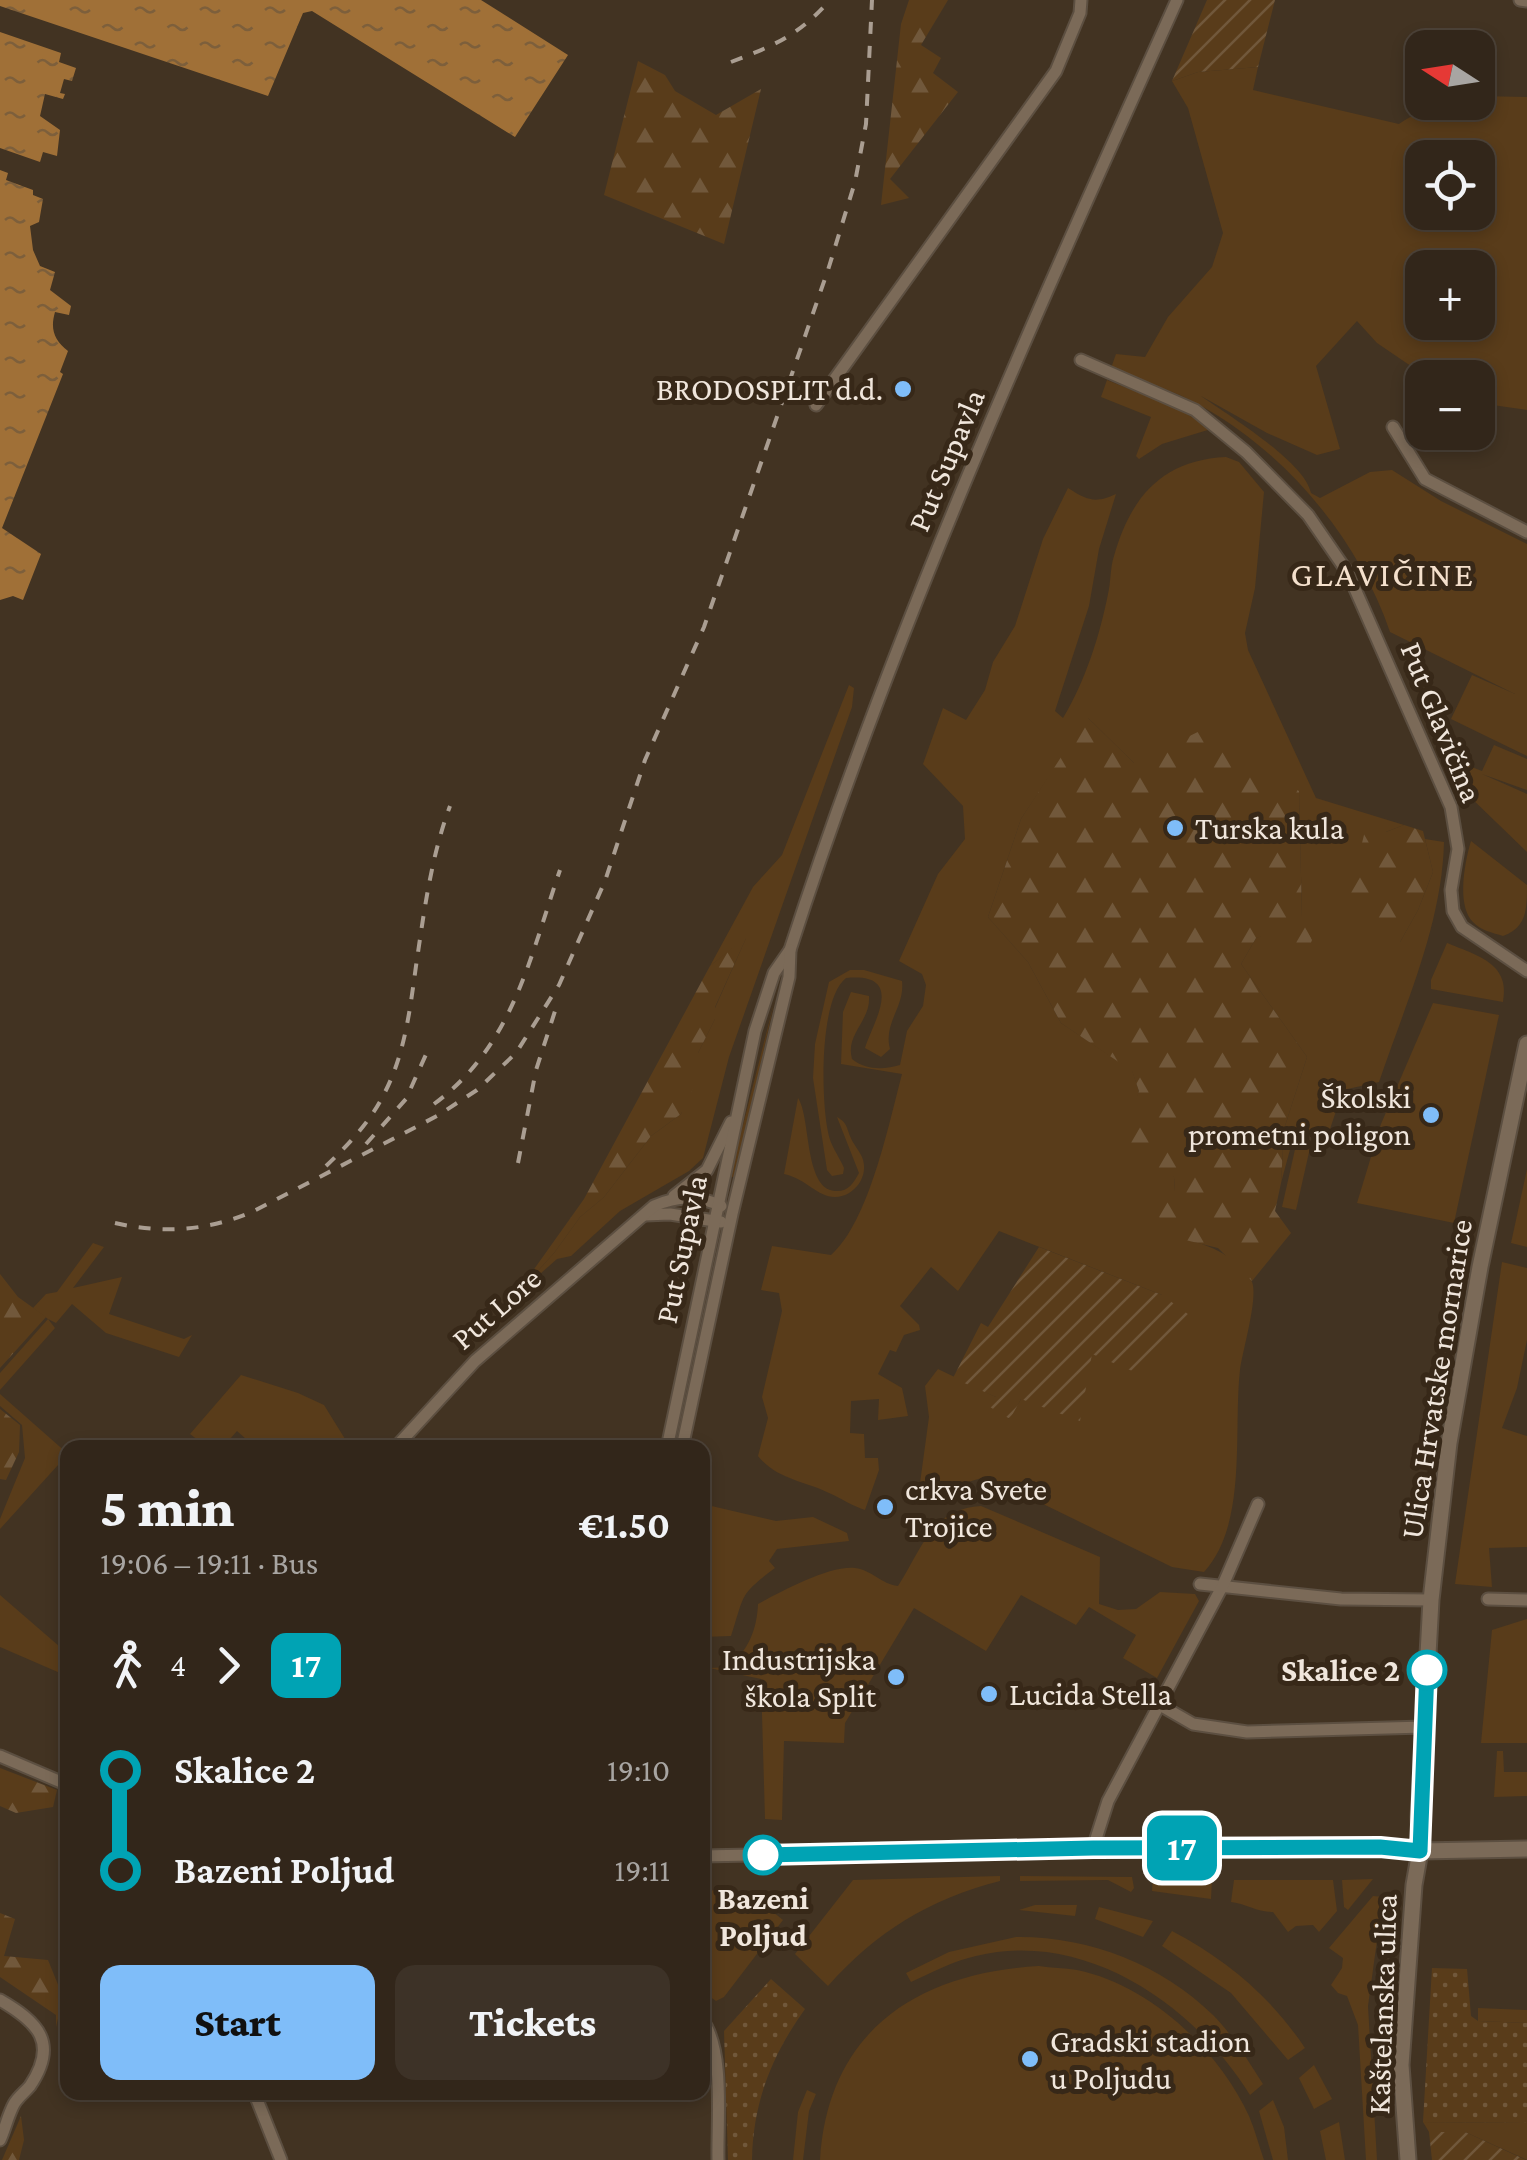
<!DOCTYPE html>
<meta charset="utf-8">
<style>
:root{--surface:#32261a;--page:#3d3227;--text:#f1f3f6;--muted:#a8a5a2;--line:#4d4339;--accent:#7fbdf9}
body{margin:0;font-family:"Crimson Pro",serif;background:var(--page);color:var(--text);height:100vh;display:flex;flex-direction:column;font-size:38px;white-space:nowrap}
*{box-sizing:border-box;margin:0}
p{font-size:32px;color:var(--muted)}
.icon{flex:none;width:55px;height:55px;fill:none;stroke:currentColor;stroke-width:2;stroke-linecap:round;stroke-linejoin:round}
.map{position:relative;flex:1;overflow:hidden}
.panel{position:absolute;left:60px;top:1440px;width:650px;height:660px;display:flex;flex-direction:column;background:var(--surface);border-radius:20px;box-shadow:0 5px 15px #0003,0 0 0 2px var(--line)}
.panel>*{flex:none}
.badge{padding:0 20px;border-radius:15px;font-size:35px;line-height:65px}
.needle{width:65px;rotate:282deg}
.fabs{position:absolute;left:1405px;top:30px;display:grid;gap:20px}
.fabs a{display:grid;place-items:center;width:90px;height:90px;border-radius:20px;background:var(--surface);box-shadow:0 5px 15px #0003,0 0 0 2px var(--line);font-size:50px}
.map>.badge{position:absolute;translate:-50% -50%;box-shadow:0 0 0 5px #fff}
.legs{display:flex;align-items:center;gap:15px;height:110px;padding:0 40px;font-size:32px}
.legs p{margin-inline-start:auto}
.summary{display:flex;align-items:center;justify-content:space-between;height:170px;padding:0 40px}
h1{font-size:55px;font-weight:800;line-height:75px}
.cta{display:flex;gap:20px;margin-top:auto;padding:20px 40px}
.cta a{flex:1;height:115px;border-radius:20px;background:var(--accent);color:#111;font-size:40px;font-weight:800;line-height:115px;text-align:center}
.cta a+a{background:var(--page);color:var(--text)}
ul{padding:0 40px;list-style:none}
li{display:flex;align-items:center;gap:35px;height:100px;font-size:38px}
li i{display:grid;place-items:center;width:15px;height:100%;margin:0 12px;background:currentColor}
li i::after{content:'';width:25px;height:25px;margin:-12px;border:8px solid;border-radius:50%;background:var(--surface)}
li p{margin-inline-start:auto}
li:first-child i{background:linear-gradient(#0000 50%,currentColor 0)}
li:last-child i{background:linear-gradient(currentColor 50%,#0000 0)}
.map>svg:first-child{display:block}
.grass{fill:#593c1a;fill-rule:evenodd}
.forest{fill:url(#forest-firs)}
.park{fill:url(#park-dots)}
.garden{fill:url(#garden-furrows)}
.water{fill:url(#water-ripples)}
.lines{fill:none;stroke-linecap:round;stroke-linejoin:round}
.street-casing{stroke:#5c4f41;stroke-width:15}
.secondary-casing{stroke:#5c4f41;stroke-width:19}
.street{stroke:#7b6a58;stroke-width:11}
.secondary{stroke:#7b6a58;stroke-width:15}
.rail{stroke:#aa9e92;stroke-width:4;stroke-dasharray:12 12;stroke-linecap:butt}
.line-1-casing{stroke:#fff;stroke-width:22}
.line-1{stroke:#00a3b4;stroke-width:15}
.poi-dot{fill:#7fbdf9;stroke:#372818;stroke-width:4}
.stop-1-dot{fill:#fff;stroke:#00a3b4;stroke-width:5}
.labels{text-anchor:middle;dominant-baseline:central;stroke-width:10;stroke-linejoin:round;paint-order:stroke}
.poi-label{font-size:32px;fill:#f0e6dc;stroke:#372818;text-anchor:start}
.street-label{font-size:32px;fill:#f0e6dc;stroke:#372818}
.stop-label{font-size:32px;font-weight:bold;fill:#f0e6dc;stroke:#372818;text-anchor:end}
.neighbourhood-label{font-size:35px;letter-spacing:2.5px;fill:#f4e0cc;stroke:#372818}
</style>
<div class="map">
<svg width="1527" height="2160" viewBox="0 0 1527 2160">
<defs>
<pattern id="forest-firs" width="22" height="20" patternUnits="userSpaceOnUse" patternTransform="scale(2.5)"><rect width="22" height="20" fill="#593c1a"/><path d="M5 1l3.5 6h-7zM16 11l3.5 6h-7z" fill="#71583b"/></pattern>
<pattern id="park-dots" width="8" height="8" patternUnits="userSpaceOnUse" patternTransform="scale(2.5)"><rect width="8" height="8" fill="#593c1a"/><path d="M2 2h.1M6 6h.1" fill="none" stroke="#71583b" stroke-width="1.8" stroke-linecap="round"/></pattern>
<pattern id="garden-furrows" width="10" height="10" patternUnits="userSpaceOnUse" patternTransform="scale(2.5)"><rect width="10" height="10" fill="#593c1a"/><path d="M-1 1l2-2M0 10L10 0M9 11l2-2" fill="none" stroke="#71583b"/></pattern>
<pattern id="water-ripples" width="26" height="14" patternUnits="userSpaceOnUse" patternTransform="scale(2.5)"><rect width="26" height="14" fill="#a07037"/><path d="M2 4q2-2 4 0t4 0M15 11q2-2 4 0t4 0" fill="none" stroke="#7d5f3b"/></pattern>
</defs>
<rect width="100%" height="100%" fill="#423322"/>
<!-- grass -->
<g class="grass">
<path d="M1258,67l-5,23 146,34c24,-17 50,-21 79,-22v-6l49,1v313l-49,-7v-25l-51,-1 -50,-34 -20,-22 -41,45 24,83 -23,6 -50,-22 -66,-37c28,20 103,65 110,97l9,5 50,-26 22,-2 49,31 86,43v212l-76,-37 21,-44 43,19 -125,-62c-31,-92 -103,-178 -187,-225 -29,-17 -61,-26 -93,-36l6,-17 29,3 23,-40 44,-50 11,-34 -35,-125 -16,-27 26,-9zM1422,158h56v54h-56zM1422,268h56v54h-56z"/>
<polygon points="1107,380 1179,409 1211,429 1162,444 1139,459 1136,456 1151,417 1101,397"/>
<path d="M1226,457l13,5 25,30 -9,96 -10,45 3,17 68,148 88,27 -18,7 14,110 18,-32 15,-38 -8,-33 19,3c-2,83 -39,163 -65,240l-36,8 -16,48 -32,-7 -14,52 3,-54 23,-72 -66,-93 15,-26 46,-19 -3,-128 -165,-28 -46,-45 -67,101 -33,98 40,45 33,61 71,47 7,21 -8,28 43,58 1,13 -10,44c35,9 64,14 86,46 9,13 -9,72 -11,90 -7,62 8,154 -36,202l-32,-5 -184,-90c-21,3 -42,16 -63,16l-5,-10 9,-66 -4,-31 13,-17 58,28 13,22 12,-20 71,-46 70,-58 -163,-64 -41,60 -27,-24 -31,39 19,19 1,5 -16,5 -8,17 -6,-2 -12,24 24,14 6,28 -30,4 1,-21 -28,2 -1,32 14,1 1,24h13l1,12 -14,40c-13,-4 -24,-12 -36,-17 -25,-12 -53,-14 -71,-37l10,-38 -6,-21 20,-86 -3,-18 -18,-3 11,-44 59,9c38,-33 58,-132 71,-181l-61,-10 2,-52 8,-20 18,4c2,25 -24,38 -17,63 13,11 32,11 48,6l7,-34 16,-25 3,-21 -4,-11 -23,-13 39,-87 27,-35 -2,-33 -40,-42 20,-56 23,12 19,-30 8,-28 22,-36 28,-87 25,-51c19,12 27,16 48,6l-17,55 -10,57 -34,105 8,7c22,-36 37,-83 45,-124 3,-12 2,-26 6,-38 17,-60 49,-96 112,-99z"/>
<polygon points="849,685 854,688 852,707 729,1057 703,1158 689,1171 620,1211 571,1256 557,1259 515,1296 554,1253 580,1217 604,1197 651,1136 681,1114 698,1053 715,1019 715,1008 746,938 710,966 753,887 782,855"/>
<polygon points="1494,745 1527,759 1527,790 1482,774 1527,794 1527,852 1467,794 1448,758 1482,771"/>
<path d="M1471,841l56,44c0,24 0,42 -24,51 -10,-3 -23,-6 -30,-14 -17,-17 -8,-61 -2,-81z"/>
<path d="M1447,943c29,12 64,20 56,59l-72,-13v-9z"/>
<path d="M850,970h14l38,11c3,26 -19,42 -12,68l-9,8 -16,-9c8,-26 42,-76 -19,-70 -27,21 -25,121 -18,154 2,13 11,24 16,36l-1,6 -11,2 -5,-6 -14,-92 2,-34 14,-62z"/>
<polygon points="774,1003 736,1178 730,1176"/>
<polygon points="1433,1003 1499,1015 1454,1223 1357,1203 1381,1124"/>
<path d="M798,1098c13,19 6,91 37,93 13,1 18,-7 24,-18l-22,-56c10,6 9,9 13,19 3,8 9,14 12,21 8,19 -8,40 -27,40 -18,0 -28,-18 -51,-23z"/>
<polygon points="1296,1145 1310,1148 1296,1210 1282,1207"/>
<polygon points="1527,1169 1527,1247 1511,1243"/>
<polygon points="93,1243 104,1247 73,1288 122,1277 109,1314 184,1339 192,1335 179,1357 106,1333 72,1304 56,1323 48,1319 55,1328 0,1390 0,1373 48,1319 33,1308 46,1294 57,1292"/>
<polygon points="1502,1262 1527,1268 1527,1340 1517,1388 1502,1428 1527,1436 1527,1547 1489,1548 1492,1587 1455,1584"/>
<polygon points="241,1375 298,1393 324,1405 350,1447 301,1447 295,1443 291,1447 255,1447 237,1431 223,1447 207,1447 190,1434"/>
<polygon points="0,1394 68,1454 0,1529 0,1519 25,1458 22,1425 0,1406"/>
<path d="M703,1504l73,17 37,-4 34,16 2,8 -72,8 -8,12 6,7c-36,27 -30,25 -44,68l-28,1z"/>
<path d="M981,1506l119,51 -1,47 19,6 18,-1 24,-17 35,2 4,7 -42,77 -34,-20 13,-23 -47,-28 -13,18 -55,-30 -35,56 -72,-43 -69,115 -1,20 -60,-2 -2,79 -17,-1 -4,-140 -52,-11 20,-1c19,-17 28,-37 29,-63 22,-12 72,-39 97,-36 17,2 26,16 43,18 24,-37 33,-77 83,-80z"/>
<polygon points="0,1595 67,1653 67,1676 0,1647"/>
<polygon points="1527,1619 1527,1743 1481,1743 1492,1630"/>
<polygon points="1497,1751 1503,1751 1504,1772 1527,1772 1527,1796 1494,1797"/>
<path d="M1000,1876v5c-71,18 -124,51 -172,105l-33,-32 58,-74z"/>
<polygon points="1020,1876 1132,1877 1134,1888 1131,1892 1108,1880 1020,1881"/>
<polygon points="1153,1876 1212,1879 1211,1899 1152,1891"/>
<polygon points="1373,1879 1348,1910 1344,1907 1342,1880"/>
<path d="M1234,1880h99l4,31 -18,21 -6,-7 -17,1 -8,6 -15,-20c-17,0 -26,-8 -42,-10z"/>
<path d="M703,1890c40,1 49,5 80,30l-59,77 -8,4 -13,-9z"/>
<polygon points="1373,1896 1383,1897 1368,2006 1377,2160 1366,2160 1358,2025 1347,1996 1338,1993 1331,1985 1342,1968 1343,1958 1329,1948"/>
<polygon points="1035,1905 1077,1905 1075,1916 1019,1910"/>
<polygon points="1099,1907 1153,1921 1143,1937 1095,1919"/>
<path d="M1172,1931c55,29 98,65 133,117l-17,12 -57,-67 -69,-47z"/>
<path d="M1016,1937c72,-1 145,27 197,78 20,20 35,46 50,69l-13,11c-55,-89 -164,-166 -274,-139 -23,5 -43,16 -65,26l-5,-9 43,-21z"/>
<path d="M1039,1966c12,2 26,2 38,4 73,15 141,79 172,146 6,14 10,30 15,44h-444c8,-130 98,-187 219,-194z"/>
<polygon points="1478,2008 1527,2010 1527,2023 1478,2021"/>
<polygon points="1314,2065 1332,2099 1314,2109 1299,2078"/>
<polygon points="807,2090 816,2094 809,2111 803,2160 793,2160 798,2112"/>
<polygon points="1273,2100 1284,2127 1288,2160 1273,2160 1259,2111"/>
<polygon points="1339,2122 1345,2160 1326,2160 1320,2131"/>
<polygon points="1423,2122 1527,2123 1527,2160 1465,2132 1429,2132"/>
</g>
<!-- forest -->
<g class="forest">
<polygon points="909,0 948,0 921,45 941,58 933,73 958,92 890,179 909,198 881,205 901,24"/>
<polygon points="638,61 665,75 675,91 716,115 761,89 724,244 604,195"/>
<polygon points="1087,717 1134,763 1206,728 1299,791 1302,918 1312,940 1304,961 1276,932 1256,938 1241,964 1307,1057 1284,1129 1281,1183 1275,1211 1291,1233 1252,1281 1218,1248 1165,1235 1157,1210 1175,1190 1174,1177 1115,1156 1139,1091 1132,1071 1061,1023 1028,962 988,917 1021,819"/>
<polygon points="1404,825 1423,831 1433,872 1418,910 1400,942 1388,946 1361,926 1347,903 1365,831 1386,832"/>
<polygon points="747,936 715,1007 715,1019 698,1053 701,1071 681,1114 651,1136 604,1197 580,1217 554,1253 515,1296 584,1199 710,966"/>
<polygon points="0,1274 18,1297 46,1317 0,1368"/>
<polygon points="0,1409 20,1425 19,1452 6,1480 0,1479"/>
<polygon points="0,1768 57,1790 53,1807 16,1813 0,1806"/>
<polygon points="0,1913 15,1919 4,1956 48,1960 63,1997 56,2027 56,2015 0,1977"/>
<polygon points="21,2116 24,2140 19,2160 2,2160"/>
</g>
<!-- park -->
<g class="park">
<polygon points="1432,1968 1467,1969 1471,2016 1478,2021 1527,2023 1527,2123 1423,2122"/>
<path d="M771,1979l34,30c-33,46 -52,93 -53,151h-24l-4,-129z"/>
</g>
<!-- garden -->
<g class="garden">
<polygon points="1207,0 1275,0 1258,67 1198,72 1172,81"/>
<polygon points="1039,1247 1162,1295 1196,1320 1137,1373 1092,1354 1080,1421 1021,1399 1010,1419 990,1407 996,1397 953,1378 981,1323 988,1327"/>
<polygon points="1429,2132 1465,2132 1526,2160 1432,2160"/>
</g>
<!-- water -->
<g class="water">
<polygon points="0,0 481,0 568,55 515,137 312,11 303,13 268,96 0,6"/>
<polygon points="0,32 61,53 59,62 76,68 72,81 64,79 60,93 65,94 63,99 45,94 40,116 60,130 57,156 43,152 40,162 0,148"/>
<path d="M0,170l8,3 -2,7 27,10v5l10,4 -4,23 -9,4 3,24 7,16 15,6 -5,18 21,16 -2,9 -14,-3c-5,17 -1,28 13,39l-8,21 3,2 -61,154 39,26 -18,46 -10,-4 -13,4z"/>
</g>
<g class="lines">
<defs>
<g id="street">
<polyline points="1520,0 1527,1"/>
<polyline points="1081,360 1195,410 1246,452 1308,515 1348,573 1451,807 1458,849 1451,890 1453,911 1462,927 1527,971"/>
<polyline points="816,405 1056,71 1080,13 1081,0"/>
<polyline points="1393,427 1425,479 1527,532"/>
<polyline points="674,1196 707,1170 731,1122"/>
<polyline points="645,1215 670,1214 721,1222"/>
<path d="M395,1448l80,-87 179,-155c23,-10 44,-11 67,0"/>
<path d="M667,1448l88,-417 19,-58 16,-23c105,-325 247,-639 387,-950"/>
<polyline points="682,1448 732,1214 789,977 790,950"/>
<polyline points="1200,1584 1341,1599 1431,1600"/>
<polyline points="1488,1599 1527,1600"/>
<polyline points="1160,1705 1193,1724 1247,1732 1424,1727"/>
<polyline points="0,1756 68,1785"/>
<polyline points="1093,1848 1108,1801 1223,1585 1258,1504"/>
<polyline points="702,1856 1093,1848 1380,1847 1420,1851"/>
<path d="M0,2000c38,22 59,43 30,86 -5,6 -12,11 -16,18 -6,11 -9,25 -14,36"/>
<path d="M702,2020c23,29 15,103 16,140"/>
<polyline points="254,2092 281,2160"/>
</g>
<g id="secondary">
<polyline points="1420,1851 1527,1849"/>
<polyline points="1408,2160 1401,2065 1414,1885 1420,1851 1419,1817 1431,1600 1449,1443 1480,1267 1527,1044"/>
</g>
</defs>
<!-- street casing -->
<use href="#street" class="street-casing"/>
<!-- secondary casing -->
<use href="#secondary" class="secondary-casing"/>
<!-- street -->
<use href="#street" class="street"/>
<!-- secondary -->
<use href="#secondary" class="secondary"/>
<!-- rail -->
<g class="rail">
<path d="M731,62c44,-17 67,-26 99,-62"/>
<path d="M434,1104c79,-58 96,-147 126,-234"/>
<polyline points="366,1144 406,1099 428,1050"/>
<polyline points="518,1163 536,1070 556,1008"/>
<path d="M326,1166c23,-22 44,-44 58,-72 21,-40 26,-85 32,-128 8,-54 15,-109 34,-160"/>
<path d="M115,1223c48,11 93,8 139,-12l183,-95 40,-26 39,-37 43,-68 46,-104 40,-121 59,-133 124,-357 27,-88 11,-58 6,-124"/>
</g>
</g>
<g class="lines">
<defs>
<polyline id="line-1" points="763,1855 1093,1848 1380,1847 1420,1851 1427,1670"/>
</defs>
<!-- line-1 casing -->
<use href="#line-1" class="line-1-casing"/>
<!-- line-1 -->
<use href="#line-1" class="line-1"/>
</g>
<!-- markers -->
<g class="poi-dot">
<circle cx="903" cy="389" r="10"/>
<circle cx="1175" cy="828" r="10"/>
<circle cx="1431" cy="1115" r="10"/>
<circle cx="885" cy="1507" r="10"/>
<circle cx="896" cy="1677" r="10"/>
<circle cx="989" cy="1694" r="10"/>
<circle cx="1030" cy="2059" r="10"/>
</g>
<g class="stop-1-dot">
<circle cx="1427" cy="1670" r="18"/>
<circle cx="763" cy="1855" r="18"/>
</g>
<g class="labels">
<!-- poi labels -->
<g class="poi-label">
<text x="883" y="389" text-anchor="end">BRODOSPLIT d.d.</text>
<text x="1195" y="828">Turska kula</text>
<text x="1411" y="1097" text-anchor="end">Školski<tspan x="1411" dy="37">prometni poligon</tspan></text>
<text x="905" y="1489">crkva Svete<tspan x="905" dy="37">Trojice</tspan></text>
<text x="876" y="1659" text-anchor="end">Industrijska<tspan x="876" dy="37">škola Split</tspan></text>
<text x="1009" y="1694">Lucida Stella</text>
<text x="1050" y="2041">Gradski stadion<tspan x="1050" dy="37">u Poljudu</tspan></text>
</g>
<!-- street labels -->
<g class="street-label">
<text transform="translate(946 460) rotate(-67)">Put Supavla</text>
<text transform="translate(1442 722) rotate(68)">Put Glavičina</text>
<text transform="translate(681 1249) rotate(-78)">Put Supavla</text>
<text transform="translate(496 1308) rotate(-41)">Put Lore</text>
<text transform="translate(1436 1379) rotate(-81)">Ulica Hrvatske mornarice</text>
<text transform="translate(1382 2004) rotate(-88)">Kaštelanska ulica</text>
</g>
<!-- stop labels -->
<g class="stop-label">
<text x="1400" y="1670">Skalice 2</text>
<text x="763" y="1898" text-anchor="middle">Bazeni<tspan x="763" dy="37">Poljud</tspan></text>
</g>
<!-- neighbourhood labels -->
<g class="neighbourhood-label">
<text x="1383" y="574">GLAVIČINE</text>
</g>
</g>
</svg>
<div class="fabs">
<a><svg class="needle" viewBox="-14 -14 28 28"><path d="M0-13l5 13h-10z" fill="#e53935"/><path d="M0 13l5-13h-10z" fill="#a8a5a2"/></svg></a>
<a><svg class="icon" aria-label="locate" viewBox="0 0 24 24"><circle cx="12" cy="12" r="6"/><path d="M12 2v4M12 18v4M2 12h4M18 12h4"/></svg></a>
<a>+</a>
<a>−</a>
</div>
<b class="badge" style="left:1182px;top:1848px;background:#00a3b4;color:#fff">17</b>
<section class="panel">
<div class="summary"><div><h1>5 min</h1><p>19:06 – 19:11 · Bus</p></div><b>€1.50</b></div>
<div class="legs"><svg class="icon" aria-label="walk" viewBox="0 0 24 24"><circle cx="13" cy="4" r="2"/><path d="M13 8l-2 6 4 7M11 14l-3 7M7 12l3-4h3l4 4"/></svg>4<svg class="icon" aria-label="forward" viewBox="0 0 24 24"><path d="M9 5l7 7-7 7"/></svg><b class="badge" style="background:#00a3b4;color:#fff">17</b></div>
<ul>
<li><i style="color:#00a3b4"></i><b>Skalice 2</b><p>19:10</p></li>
<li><i style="color:#00a3b4"></i><b>Bazeni Poljud</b><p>19:11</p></li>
</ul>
<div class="cta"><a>Start</a><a>Tickets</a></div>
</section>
</div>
